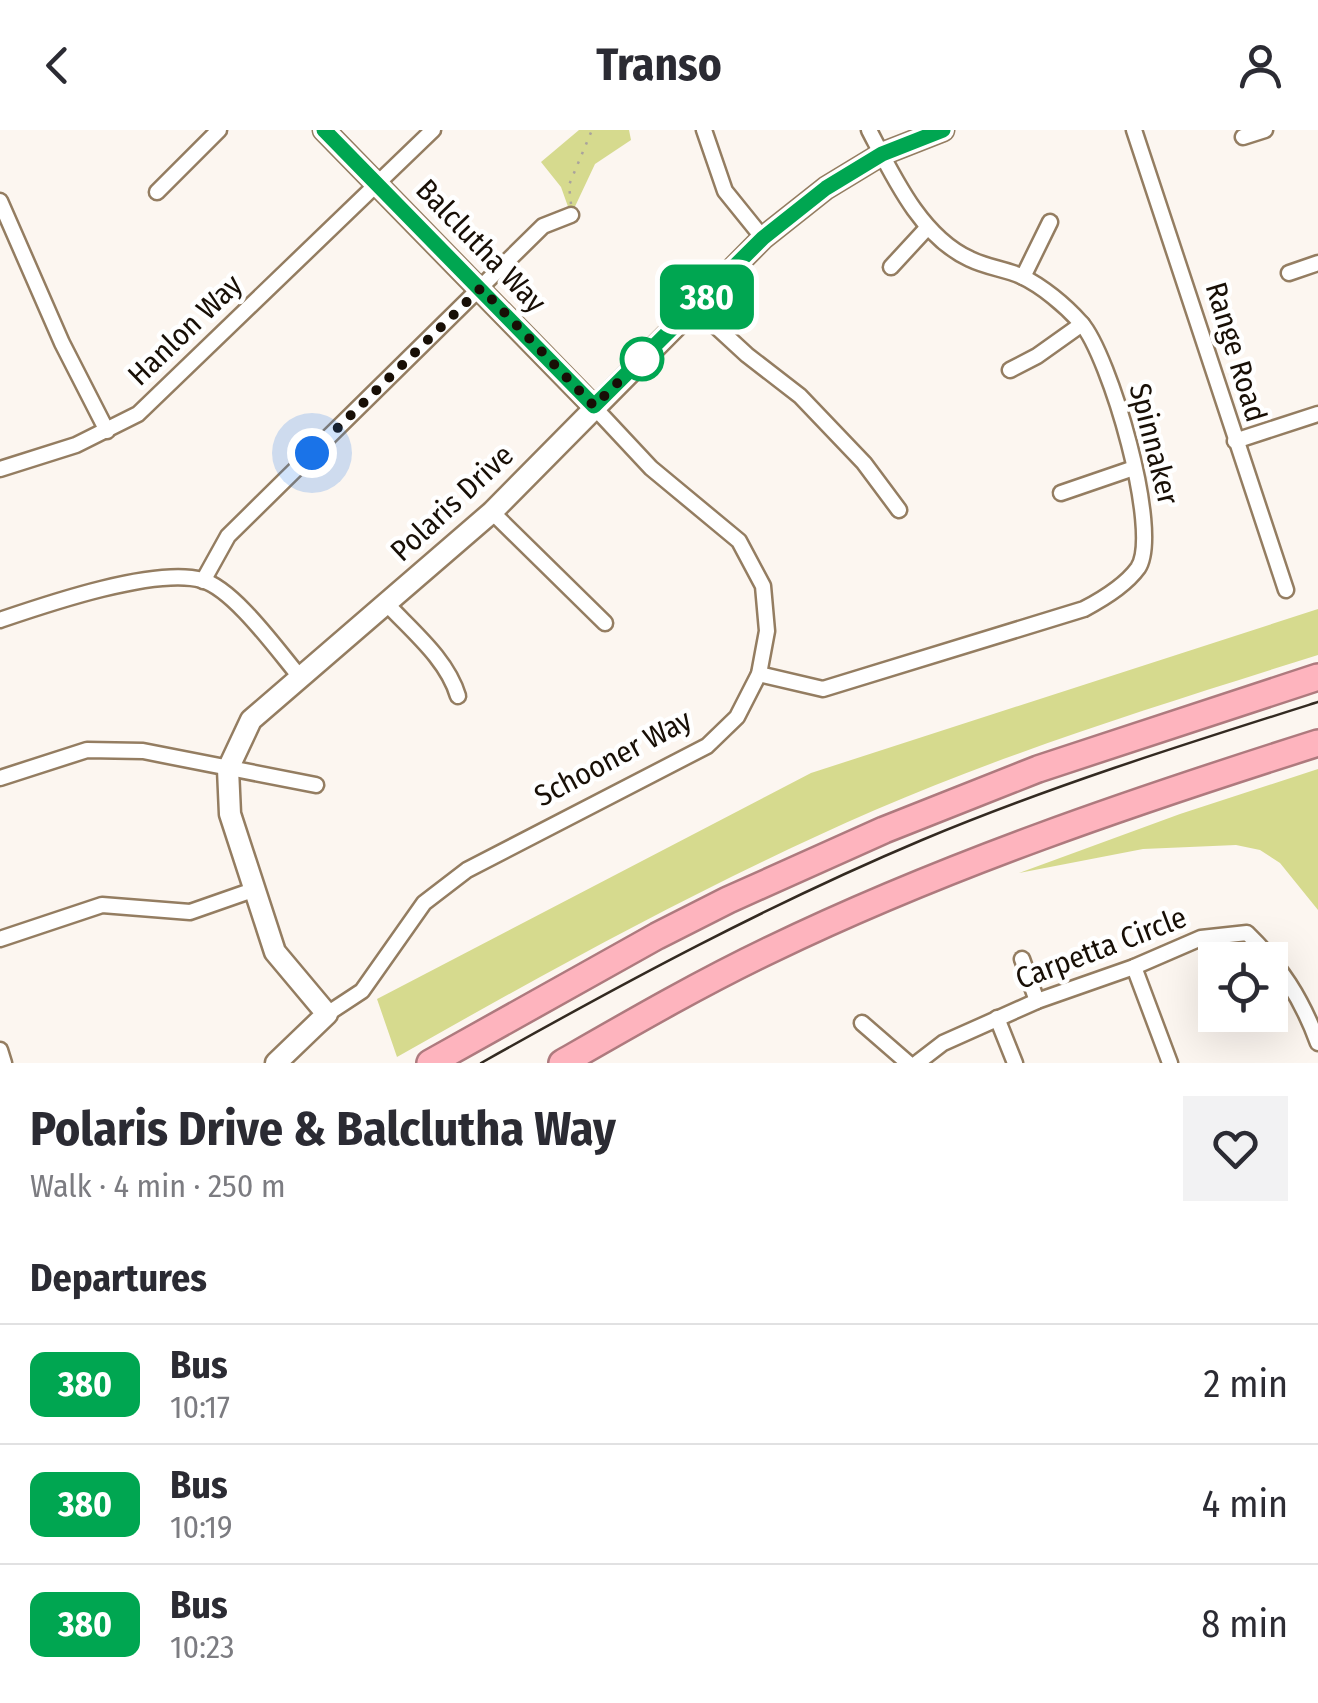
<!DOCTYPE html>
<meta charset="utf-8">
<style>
:root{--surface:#fff;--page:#f2f2f3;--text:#2b2b33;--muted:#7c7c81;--line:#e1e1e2}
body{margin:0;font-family:"Fira Sans Condensed",sans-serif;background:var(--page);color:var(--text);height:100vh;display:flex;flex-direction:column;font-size:38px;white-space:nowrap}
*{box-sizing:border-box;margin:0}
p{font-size:32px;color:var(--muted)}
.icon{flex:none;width:55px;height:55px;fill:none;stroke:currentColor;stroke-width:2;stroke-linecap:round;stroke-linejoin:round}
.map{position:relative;height:933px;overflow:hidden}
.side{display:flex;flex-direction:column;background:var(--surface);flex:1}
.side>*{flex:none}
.badge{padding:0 20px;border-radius:15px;font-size:35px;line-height:65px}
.buttons{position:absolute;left:1198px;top:812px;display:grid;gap:20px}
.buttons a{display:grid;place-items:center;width:90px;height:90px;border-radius:0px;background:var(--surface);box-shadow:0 10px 40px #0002;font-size:50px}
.you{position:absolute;width:50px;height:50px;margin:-25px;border:8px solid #fff;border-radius:50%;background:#1a73e8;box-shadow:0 0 0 15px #1a73e833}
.map>.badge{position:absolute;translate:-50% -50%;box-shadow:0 0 0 5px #fff}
h2{padding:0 30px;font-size:38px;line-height:90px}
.round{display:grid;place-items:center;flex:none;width:105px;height:105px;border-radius:0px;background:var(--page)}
.overview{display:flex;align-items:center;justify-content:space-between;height:170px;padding:0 30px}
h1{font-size:48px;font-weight:700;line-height:75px}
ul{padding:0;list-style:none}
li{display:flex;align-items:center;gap:30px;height:120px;padding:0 30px;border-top:2px solid var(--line)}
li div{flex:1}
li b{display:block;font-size:38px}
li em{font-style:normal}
li .badge{min-width:110px;font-weight:700;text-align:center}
header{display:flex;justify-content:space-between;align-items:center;height:130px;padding:0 30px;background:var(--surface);font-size:45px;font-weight:700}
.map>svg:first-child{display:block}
.green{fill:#d6da8e}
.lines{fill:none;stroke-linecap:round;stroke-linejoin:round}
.street-casing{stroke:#947d61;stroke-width:19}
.secondary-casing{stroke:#947d61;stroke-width:25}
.highway-casing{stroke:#ae7a7e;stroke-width:30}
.path{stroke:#aaa39c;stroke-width:2.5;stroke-dasharray:2.5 8;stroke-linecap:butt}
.street{stroke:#fff;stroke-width:14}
.secondary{stroke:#fff;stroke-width:20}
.highway{stroke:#feb4be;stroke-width:25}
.tram{stroke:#332a21;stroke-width:2.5}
.line-casing{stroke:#fff;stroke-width:22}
.line{stroke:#00a651;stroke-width:15}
.walk{stroke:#180f06;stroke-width:10;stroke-dasharray:0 18}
.stop-dot{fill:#fff;stroke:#00a651;stroke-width:5}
.labels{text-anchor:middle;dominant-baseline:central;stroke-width:9;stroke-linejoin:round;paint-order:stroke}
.street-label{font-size:30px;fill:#180f06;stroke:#fff}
</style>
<header><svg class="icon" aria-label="back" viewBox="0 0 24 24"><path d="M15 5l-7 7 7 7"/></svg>Transo<svg class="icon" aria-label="person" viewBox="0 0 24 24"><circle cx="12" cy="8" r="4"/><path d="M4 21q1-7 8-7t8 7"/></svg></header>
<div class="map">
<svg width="1318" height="933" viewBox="0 0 1318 933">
<rect width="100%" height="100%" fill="#fcf6f0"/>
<!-- green -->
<g class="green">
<polygon points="579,0 629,0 631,10 595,34 571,85 561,57 541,32"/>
<path d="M1318,479v46c-149,47 -299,93 -443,155 -165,72 -321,158 -478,247l-20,-58 434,-226z"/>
<polygon points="1318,639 1318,780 1280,733 1260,720 1236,715 1143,719 1019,743 1180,684"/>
</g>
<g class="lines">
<defs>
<g id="street">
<polyline points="704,0 725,61 763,108"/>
<polyline points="1134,0 1286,460"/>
<polyline points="1243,7 1265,0"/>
<polyline points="157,62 219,0"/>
<polyline points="0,71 62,213 107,301"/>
<polyline points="891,137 927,98"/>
<polyline points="1289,143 1318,133"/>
<polyline points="1023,147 1050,92"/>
<polyline points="696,178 747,225 800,266 864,333 899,380"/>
<polyline points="1010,240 1037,226 1082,194"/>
<polyline points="1235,311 1318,284"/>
<polyline points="0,339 76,315 138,284 433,0"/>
<polyline points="1061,363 1134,338"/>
<polyline points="492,382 605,493"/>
<polyline points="203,451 228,406 543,96 571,85"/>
<path d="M386,473c26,28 61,56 72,93"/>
<path d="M0,490c47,-16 155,-53 202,-40 32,9 76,71 98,97"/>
<path d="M759,544l64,15 261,-80c19,-10 41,-23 54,-41 24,-36 -29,-214 -57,-245 -16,-18 -39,-37 -60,-47 -16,-7 -35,-9 -51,-17 -49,-22 -77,-83 -101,-129"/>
<polyline points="0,648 87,620 143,621 316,655"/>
<polyline points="0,809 102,775 190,782 253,760"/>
<polyline points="1022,829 1037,871"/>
<polyline points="1134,837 1170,933"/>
<polyline points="327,884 362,861 424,773 467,740 707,616 737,587 759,544 767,501 763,456 739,411 651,338 594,277"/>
<polyline points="997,888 1015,933"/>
<polyline points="862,893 908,933"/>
<polyline points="0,920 4,933"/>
<path d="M917,933l26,-20 94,-42 97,-34 67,-29 46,-5c33,32 55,66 71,110"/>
</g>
<g id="secondary">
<polyline points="324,0 594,277"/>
<polyline points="276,933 327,884 275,822 230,684 228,639 251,590 492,382 763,108 826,58 882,24 943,0"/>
</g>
<g id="highway">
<polyline points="430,933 657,806 728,770 884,700 1038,639 1318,547"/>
<path d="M562,933c68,-39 137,-79 208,-113 176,-85 362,-148 548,-207"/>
</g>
</defs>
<!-- street casing -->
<use href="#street" class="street-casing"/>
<!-- secondary casing -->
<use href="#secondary" class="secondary-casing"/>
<!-- highway casing -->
<use href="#highway" class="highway-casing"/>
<!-- path -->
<polyline class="path" points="571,74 569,55 592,0"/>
<!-- street -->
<use href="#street" class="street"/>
<!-- secondary -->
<use href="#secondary" class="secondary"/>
<!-- highway -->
<use href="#highway" class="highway"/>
<!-- tram -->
<path class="tram" d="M481,933c144,-81 289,-159 441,-223 129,-54 263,-96 396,-138"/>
</g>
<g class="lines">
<defs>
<polyline id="line" points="324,0 594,276 763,108 826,58 882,24 943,0"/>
</defs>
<!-- line casing -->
<use href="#line" class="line-casing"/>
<!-- line -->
<use href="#line" class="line"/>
<!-- walk -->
<polyline class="walk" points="312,323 481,158 594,276 642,229"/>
</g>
<!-- markers -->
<circle class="stop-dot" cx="642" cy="229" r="20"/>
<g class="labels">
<!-- street labels -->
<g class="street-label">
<text transform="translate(481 116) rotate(46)">Balclutha Way</text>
<text transform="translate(185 200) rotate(-44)">Hanlon Way</text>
<text transform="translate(1236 222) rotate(73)">Range Road</text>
<text transform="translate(1154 314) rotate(76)">Spinnaker</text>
<text transform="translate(452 373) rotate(-43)">Polaris Drive</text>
<text transform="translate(613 628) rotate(-28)">Schooner Way</text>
<text transform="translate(1101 818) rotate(-21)">Carpetta Circle</text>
</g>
</g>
</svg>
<div class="buttons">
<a><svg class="icon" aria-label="locate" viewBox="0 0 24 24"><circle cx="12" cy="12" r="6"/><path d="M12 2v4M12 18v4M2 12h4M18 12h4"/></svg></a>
</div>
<div class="you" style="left:312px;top:323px"></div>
<b class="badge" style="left:707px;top:167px;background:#00a651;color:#fff">380</b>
</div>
<section class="side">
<div class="overview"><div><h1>Polaris Drive &amp; Balclutha Way</h1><p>Walk · 4 min · 250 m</p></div><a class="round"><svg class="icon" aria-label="heart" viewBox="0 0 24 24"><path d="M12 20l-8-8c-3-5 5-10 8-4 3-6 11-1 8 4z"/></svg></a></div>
<h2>Departures</h2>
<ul>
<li><span class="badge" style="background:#00a651;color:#fff">380</span><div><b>Bus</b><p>10:17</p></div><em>2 min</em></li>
<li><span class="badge" style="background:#00a651;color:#fff">380</span><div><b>Bus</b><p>10:19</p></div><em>4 min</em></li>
<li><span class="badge" style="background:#00a651;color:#fff">380</span><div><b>Bus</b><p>10:23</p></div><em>8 min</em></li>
</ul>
</section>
